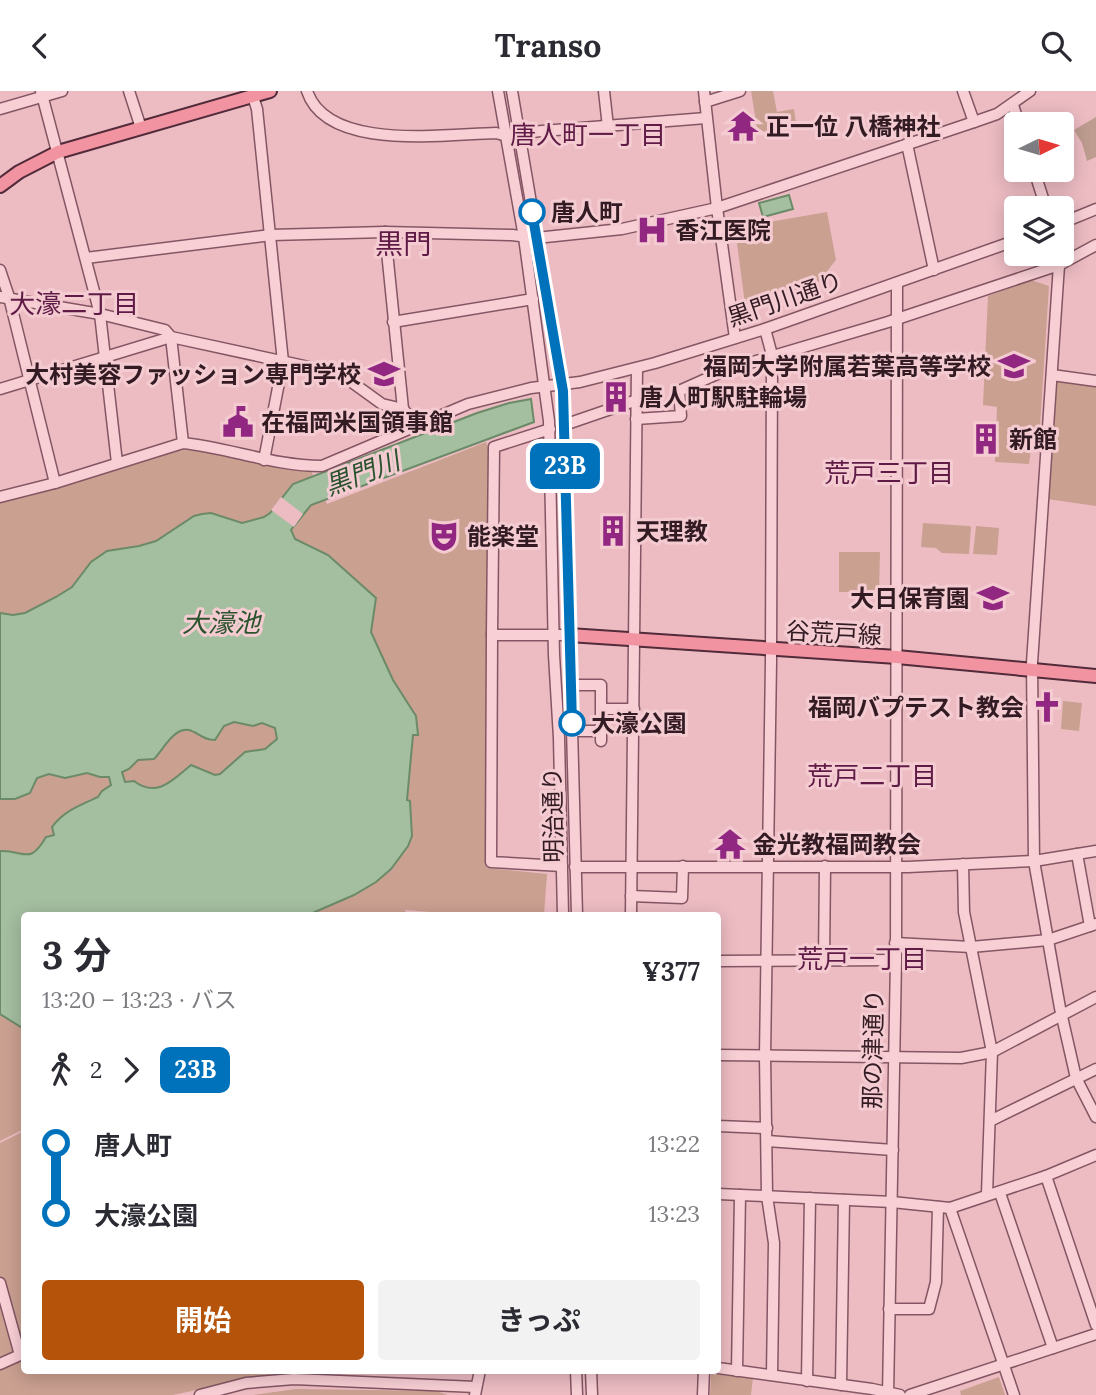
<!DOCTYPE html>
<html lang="ja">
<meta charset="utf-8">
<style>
:root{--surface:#fff;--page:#f2f2f3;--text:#2b2b33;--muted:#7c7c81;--accent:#b45309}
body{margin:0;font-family:Lora,"Noto Sans JP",serif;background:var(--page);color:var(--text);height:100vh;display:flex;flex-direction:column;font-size:26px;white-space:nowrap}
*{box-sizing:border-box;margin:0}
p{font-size:23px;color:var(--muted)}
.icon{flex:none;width:38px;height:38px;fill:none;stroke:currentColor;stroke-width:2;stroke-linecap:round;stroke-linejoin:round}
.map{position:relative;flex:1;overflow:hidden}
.sheet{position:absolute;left:21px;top:821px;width:700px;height:462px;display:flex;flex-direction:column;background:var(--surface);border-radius:7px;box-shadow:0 4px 18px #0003}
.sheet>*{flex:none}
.badge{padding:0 14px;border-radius:10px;font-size:24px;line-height:46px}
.needle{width:46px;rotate:85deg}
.tools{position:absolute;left:1004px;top:21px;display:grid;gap:14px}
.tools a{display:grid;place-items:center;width:70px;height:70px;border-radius:7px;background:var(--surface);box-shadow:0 4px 18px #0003;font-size:35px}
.map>.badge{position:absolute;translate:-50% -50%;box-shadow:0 0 0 4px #fff}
.legs{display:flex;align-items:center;gap:10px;height:77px;padding:0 21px;font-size:23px}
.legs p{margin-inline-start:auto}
.overview{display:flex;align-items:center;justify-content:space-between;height:119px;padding:0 21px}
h1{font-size:38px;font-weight:700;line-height:52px}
.action{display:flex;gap:14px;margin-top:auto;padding:14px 21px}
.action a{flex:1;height:80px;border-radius:7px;background:var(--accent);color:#fff;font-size:28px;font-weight:700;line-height:80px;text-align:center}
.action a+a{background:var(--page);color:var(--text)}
ul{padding:0 21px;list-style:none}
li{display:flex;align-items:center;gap:24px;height:70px;font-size:26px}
li i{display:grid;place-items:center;width:10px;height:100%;margin:0 9px;background:currentColor}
li i::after{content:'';width:18px;height:18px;margin:-9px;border:5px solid;border-radius:50%;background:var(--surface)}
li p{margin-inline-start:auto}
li:first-child i{background:linear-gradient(#0000 50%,currentColor 0)}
li:last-child i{background:linear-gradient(currentColor 50%,#0000 0)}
header{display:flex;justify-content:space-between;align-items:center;height:91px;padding:0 21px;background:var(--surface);font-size:32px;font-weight:700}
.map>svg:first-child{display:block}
.green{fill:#caa091}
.cemetery{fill:#be9d90}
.water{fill:#a4bea0;stroke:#6b8b68;stroke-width:2;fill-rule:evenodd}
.pier{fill:#edbcc3}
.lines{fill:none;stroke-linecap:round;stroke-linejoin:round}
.minor-casing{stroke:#845664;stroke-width:13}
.major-casing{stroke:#512b39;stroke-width:16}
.minor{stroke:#f8cfd5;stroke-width:10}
.major{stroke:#f193a1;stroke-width:12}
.line-1-casing{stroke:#fff;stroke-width:16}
.line-1{stroke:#0072bc;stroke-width:10}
.stop-1-dot{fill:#fff;stroke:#0072bc;stroke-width:3.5}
.labels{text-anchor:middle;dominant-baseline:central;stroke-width:6;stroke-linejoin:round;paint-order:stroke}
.poi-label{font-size:24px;font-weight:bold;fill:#331b23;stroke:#f4cbd1;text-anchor:start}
.stop-label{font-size:24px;font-weight:bold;fill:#331b23;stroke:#f4cbd1;text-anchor:start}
.street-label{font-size:24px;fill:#331b23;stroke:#f4cbd1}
.neighbourhood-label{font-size:26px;fill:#5f1b46;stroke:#f4cbd1}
.water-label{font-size:26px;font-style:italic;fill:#2a532e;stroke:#f4cbd1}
.quarter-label{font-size:28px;fill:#5f1b46;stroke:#f4cbd1}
</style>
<header><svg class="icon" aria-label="back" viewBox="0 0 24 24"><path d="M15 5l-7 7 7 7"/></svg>Transo<svg class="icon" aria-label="search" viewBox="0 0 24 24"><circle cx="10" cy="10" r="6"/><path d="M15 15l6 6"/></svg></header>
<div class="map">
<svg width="1096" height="1304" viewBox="0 0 1096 1304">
<rect width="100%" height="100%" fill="#edbcc3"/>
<!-- green -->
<g class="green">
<polygon points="751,0 773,0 777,21 794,18 796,33 758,43"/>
<polygon points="827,121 836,169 816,194 745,213 735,137"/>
<polygon points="1031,189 1049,195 1039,351 1032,350 1029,373 995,371 997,316 983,314 988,205"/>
<polygon points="1056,290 1096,295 1096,415 1047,408"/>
<polygon points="486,351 490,360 491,425 487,777 547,783 544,824 469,824 405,819 407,824 24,824 24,1038 0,1050 0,412 177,355 179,360 194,357 311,380 327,413"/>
<polygon points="923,432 969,435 971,436 969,463 942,462 936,457 921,456"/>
<polygon points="976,435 999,437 997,464 973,463"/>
<polygon points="839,461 880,461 879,501 839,501"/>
<polygon points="1063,610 1082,612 1079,640 1061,638"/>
<polygon points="24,1040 24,1279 336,1279 266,1284 173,1304 0,1304 0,1052"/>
<polygon points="711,1283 753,1287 751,1304 710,1304"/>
<polygon points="999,1286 1005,1304 961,1304 960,1300"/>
<polygon points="296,1298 437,1300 448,1304 253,1304"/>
</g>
<!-- cemetery -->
<polygon class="cemetery" points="1096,26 1096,66 1087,70 1082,52 1074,39"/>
<!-- water -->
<g class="water">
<polygon points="789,104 793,118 763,126 759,112"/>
<path d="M531,308l3,23 -223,83 -20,25 4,9 33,16 48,43 -5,34 22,48 23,36 2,19h-5l-6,65 3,1 2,35 -4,10 -17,23 -15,13 -22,13 -46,20h-284v114l-24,-15v-163c25,-1 29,15 46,-14l8,-2 -2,-8c12,-16 28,-22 46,-30l4,-6 9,-6 -2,-8h-9l-13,-4 -22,5 -16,-4 -12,4 -7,15 -15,6h-15v-186l13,2 12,-2 31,-16 16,-10 19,-25 16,-11 32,-5 17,-5 38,-25 8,-2 9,-1 31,10 22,-6 6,-4 23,-29 184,-71 32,-10zM234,631l19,4 9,-3 13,5 2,11 -12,10 -20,3 -25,22 -5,1 -24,-10c-17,14 -34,34 -57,16l-9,1 -3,-10 7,-3 9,-9 16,-1c10,-10 22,-37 40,-27 8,4 11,8 21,8l9,-14z"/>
</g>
<!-- pier -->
<polygon class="pier" points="281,406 303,423 294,436 271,419"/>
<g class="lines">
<defs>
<g id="minor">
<polyline points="41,0 100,223 117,372"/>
<polyline points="129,0 141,37"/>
<path d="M307,0c20,61 138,43 189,42l11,3 23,-4 176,-14"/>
<polyline points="498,0 524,146 549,330 554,564 559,647 563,824"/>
<polyline points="512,0 563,300 577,824"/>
<polyline points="604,0 608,36"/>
<polyline points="704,0 717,117 735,247"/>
<polyline points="963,0 974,31"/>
<polyline points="253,6 257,18 283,271 264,369"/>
<polyline points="705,11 740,0"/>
<polyline points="1013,14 1019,33"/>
<polyline points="0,18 62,0"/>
<polyline points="907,53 934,179"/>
<polyline points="1034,79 1046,117"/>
<polyline points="1062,132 1096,118"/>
<polyline points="385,141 403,318"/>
<polyline points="86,167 271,144 385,141 512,144 536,147 622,138 717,117 974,31 997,23 1030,0"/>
<polyline points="1059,174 1096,154"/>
<polyline points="0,179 9,206 55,392"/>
<polyline points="0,206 100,223 165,239 171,246 332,281 346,287 382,313 403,318 417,335"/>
<polyline points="393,231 533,208"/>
<polyline points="765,238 772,264 771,570 765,965 767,1105 774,1152 772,1284"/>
<polyline points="171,246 183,352"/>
<polyline points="1052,284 1096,290"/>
<polyline points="0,298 171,246"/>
<polyline points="636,328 681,325 679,300 726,279 888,231 1059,174 1032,572 1034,770 1060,917 1076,987 1096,1026"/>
<polyline points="564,334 637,309"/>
<path d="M0,406l55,-14 128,-40c47,5 91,23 139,23l146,-62 63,-16 49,-6 75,-19 110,-34 252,-89"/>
<polyline points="492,544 494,356 550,338"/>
<polyline points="571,594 601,594 601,650"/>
<polyline points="602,618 634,618"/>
<polyline points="573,640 601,640"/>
<polyline points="1077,763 1090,835"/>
<polyline points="963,773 964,821 992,961 987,1103"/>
<polyline points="562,775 491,771 492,544 569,544"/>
<polyline points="575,776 908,776 1034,770 1096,760"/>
<polyline points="631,805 682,807 683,775"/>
<polyline points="631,824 637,277"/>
<polyline points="895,852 971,856 1048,849 1096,833"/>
<polyline points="718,870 896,869"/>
<polyline points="824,870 825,775"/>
<polyline points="718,964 961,967 992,961 1096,906"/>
<polyline points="990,1030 1096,978"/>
<polyline points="718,1035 767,1037"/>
<polyline points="767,1050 893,1059"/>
<polyline points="1046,1085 1096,1234"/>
<polyline points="718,1103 892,1111 950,1117 1046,1085 1096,1064"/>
<polyline points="1001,1105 1053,1257"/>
<polyline points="950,1117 1014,1304"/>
<polyline points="0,1192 20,1264 0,1273"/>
<polyline points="889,1218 929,1218 936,1191 938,1116"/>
<polyline points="718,1277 872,1298 900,1304"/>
<polyline points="576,1279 577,1304"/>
<polyline points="591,1279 592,1304"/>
<polyline points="737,1280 740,1104"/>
<polyline points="807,1290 810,1107"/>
<polyline points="841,1294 844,1109"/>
<polyline points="200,1304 246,1292 294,1288 476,1296"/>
<polyline points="475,1304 480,1279"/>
<polyline points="703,1304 704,1279"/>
<polyline points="888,1304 896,869 897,192"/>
<polyline points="910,1304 1096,1243"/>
</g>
<g id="major">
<polyline points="0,95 19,81 58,61 270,0"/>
<polyline points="569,544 897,566 1096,585"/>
</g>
</defs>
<!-- minor casing -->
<use href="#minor" class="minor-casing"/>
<!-- major casing -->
<use href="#major" class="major-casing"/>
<!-- minor -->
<use href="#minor" class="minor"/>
<!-- major -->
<use href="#major" class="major"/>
</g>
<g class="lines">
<defs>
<polyline id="line-1" points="532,121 563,300 572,632"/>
</defs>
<!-- line-1 casing -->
<use href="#line-1" class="line-1-casing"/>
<!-- line-1 -->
<use href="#line-1" class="line-1"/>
</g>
<!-- icons -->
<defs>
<symbol id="temple-bare" viewBox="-9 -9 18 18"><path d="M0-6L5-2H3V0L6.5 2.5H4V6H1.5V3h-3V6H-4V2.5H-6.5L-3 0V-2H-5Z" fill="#922782" stroke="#f4cbd1" stroke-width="2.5" paint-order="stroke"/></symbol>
<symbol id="hospital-bare" viewBox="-9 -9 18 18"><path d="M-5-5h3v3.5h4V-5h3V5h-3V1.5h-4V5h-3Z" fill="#922782" stroke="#f4cbd1" stroke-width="2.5" paint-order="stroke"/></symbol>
<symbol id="school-bare" viewBox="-9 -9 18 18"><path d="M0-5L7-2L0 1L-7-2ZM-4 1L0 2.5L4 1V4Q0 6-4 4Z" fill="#922782" stroke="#f4cbd1" stroke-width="2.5" paint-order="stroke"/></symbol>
<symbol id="university-bare" viewBox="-9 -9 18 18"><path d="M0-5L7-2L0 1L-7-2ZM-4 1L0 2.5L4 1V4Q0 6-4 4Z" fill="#922782" stroke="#f4cbd1" stroke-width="2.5" paint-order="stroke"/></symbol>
<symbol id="building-bare" viewBox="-9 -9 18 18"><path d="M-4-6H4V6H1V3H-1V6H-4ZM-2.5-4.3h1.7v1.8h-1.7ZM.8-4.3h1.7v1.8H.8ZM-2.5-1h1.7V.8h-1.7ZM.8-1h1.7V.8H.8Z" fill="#922782" stroke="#f4cbd1" stroke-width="2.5" paint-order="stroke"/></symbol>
<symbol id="civic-bare" viewBox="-9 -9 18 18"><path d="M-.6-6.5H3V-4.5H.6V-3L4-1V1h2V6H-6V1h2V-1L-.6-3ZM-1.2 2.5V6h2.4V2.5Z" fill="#922782" stroke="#f4cbd1" stroke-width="2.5" paint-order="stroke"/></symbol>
<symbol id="theatre-bare" viewBox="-9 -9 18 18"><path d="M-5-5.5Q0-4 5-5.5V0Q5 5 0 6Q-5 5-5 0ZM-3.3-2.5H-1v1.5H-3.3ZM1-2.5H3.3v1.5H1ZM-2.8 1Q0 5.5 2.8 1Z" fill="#922782" stroke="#f4cbd1" stroke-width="2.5" paint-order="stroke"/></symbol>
<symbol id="church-bare" viewBox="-9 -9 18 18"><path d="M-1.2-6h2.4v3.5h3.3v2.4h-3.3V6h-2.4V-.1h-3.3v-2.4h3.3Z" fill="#922782" stroke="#f4cbd1" stroke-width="2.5" paint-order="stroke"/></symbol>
</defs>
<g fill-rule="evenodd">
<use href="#temple-bare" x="721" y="13" width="44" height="44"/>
<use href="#hospital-bare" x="630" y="117" width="44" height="44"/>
<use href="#school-bare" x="992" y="253" width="44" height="44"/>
<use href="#university-bare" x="362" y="261" width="44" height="44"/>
<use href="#building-bare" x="594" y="284" width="44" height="44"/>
<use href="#civic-bare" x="216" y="309" width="44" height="44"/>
<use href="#building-bare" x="964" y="326" width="44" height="44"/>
<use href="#building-bare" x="591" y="418" width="44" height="44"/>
<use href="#theatre-bare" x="422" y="423" width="44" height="44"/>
<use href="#school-bare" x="971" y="485" width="44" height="44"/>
<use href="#church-bare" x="1025" y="594" width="44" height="44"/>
<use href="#temple-bare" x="708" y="731" width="44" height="44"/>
</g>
<!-- markers -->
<g class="stop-1-dot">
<circle cx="532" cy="121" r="12"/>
<circle cx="572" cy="632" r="12"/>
</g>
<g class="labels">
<!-- poi labels -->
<g class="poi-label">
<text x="766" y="35">正一位 八橋神社</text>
<text x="675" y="139">香江医院</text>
<text x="991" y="275" text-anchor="end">福岡大学附属若葉高等学校</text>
<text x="361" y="283" text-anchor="end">大村美容ファッション専門学校</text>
<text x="639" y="306">唐人町駅駐輪場</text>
<text x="261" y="331">在福岡米国領事館</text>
<text x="1009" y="348">新館</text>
<text x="636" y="440">天理教</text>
<text x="467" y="445">能楽堂</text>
<text x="970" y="507" text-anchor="end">大日保育園</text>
<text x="1024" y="616" text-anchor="end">福岡バプテスト教会</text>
<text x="753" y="753">金光教福岡教会</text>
</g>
<!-- stop labels -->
<g class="stop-label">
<text x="551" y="121">唐人町</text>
<text x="591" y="632">大濠公園</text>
</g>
<!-- street labels -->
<g class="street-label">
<text transform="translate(785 208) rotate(-19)">黒門川通り</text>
<text transform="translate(834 542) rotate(3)">谷荒戸線</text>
<text transform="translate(553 724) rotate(-91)">明治通り</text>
<text transform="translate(873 958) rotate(-89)">那の津通り</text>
</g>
<!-- neighbourhood labels -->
<g class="neighbourhood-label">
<text x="588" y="43">唐人町一丁目</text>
<text x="74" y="212">大濠二丁目</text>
<text x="889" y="381">荒戸三丁目</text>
<text x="872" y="684">荒戸二丁目</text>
<text x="862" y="867">荒戸一丁目</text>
</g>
<!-- water labels -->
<g class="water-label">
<text transform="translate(362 382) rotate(-21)">黒門川</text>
<text x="221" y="531">大濠池</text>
</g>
<!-- quarter labels -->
<g class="quarter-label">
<text x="403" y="153">黒門</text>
</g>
</g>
</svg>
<div class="tools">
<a><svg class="needle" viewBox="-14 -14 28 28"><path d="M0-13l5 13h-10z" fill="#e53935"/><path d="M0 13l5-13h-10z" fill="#7c7c81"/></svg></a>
<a><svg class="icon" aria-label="layers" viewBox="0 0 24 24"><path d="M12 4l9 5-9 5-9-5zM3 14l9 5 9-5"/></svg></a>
</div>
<b class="badge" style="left:565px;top:375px;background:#0072bc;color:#fff">23B</b>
<section class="sheet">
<div class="overview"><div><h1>3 分</h1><p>13:20 – 13:23 · バス</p></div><b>¥377</b></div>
<div class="legs"><svg class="icon" aria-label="walk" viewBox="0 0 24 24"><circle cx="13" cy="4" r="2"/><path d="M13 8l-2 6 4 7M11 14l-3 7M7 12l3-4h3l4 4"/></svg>2<svg class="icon" aria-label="forward" viewBox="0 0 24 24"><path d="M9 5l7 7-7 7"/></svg><b class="badge" style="background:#0072bc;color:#fff">23B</b></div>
<ul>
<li><i style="color:#0072bc"></i><b>唐人町</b><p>13:22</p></li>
<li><i style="color:#0072bc"></i><b>大濠公園</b><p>13:23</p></li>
</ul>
<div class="action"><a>開始</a><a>きっぷ</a></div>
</section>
</div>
